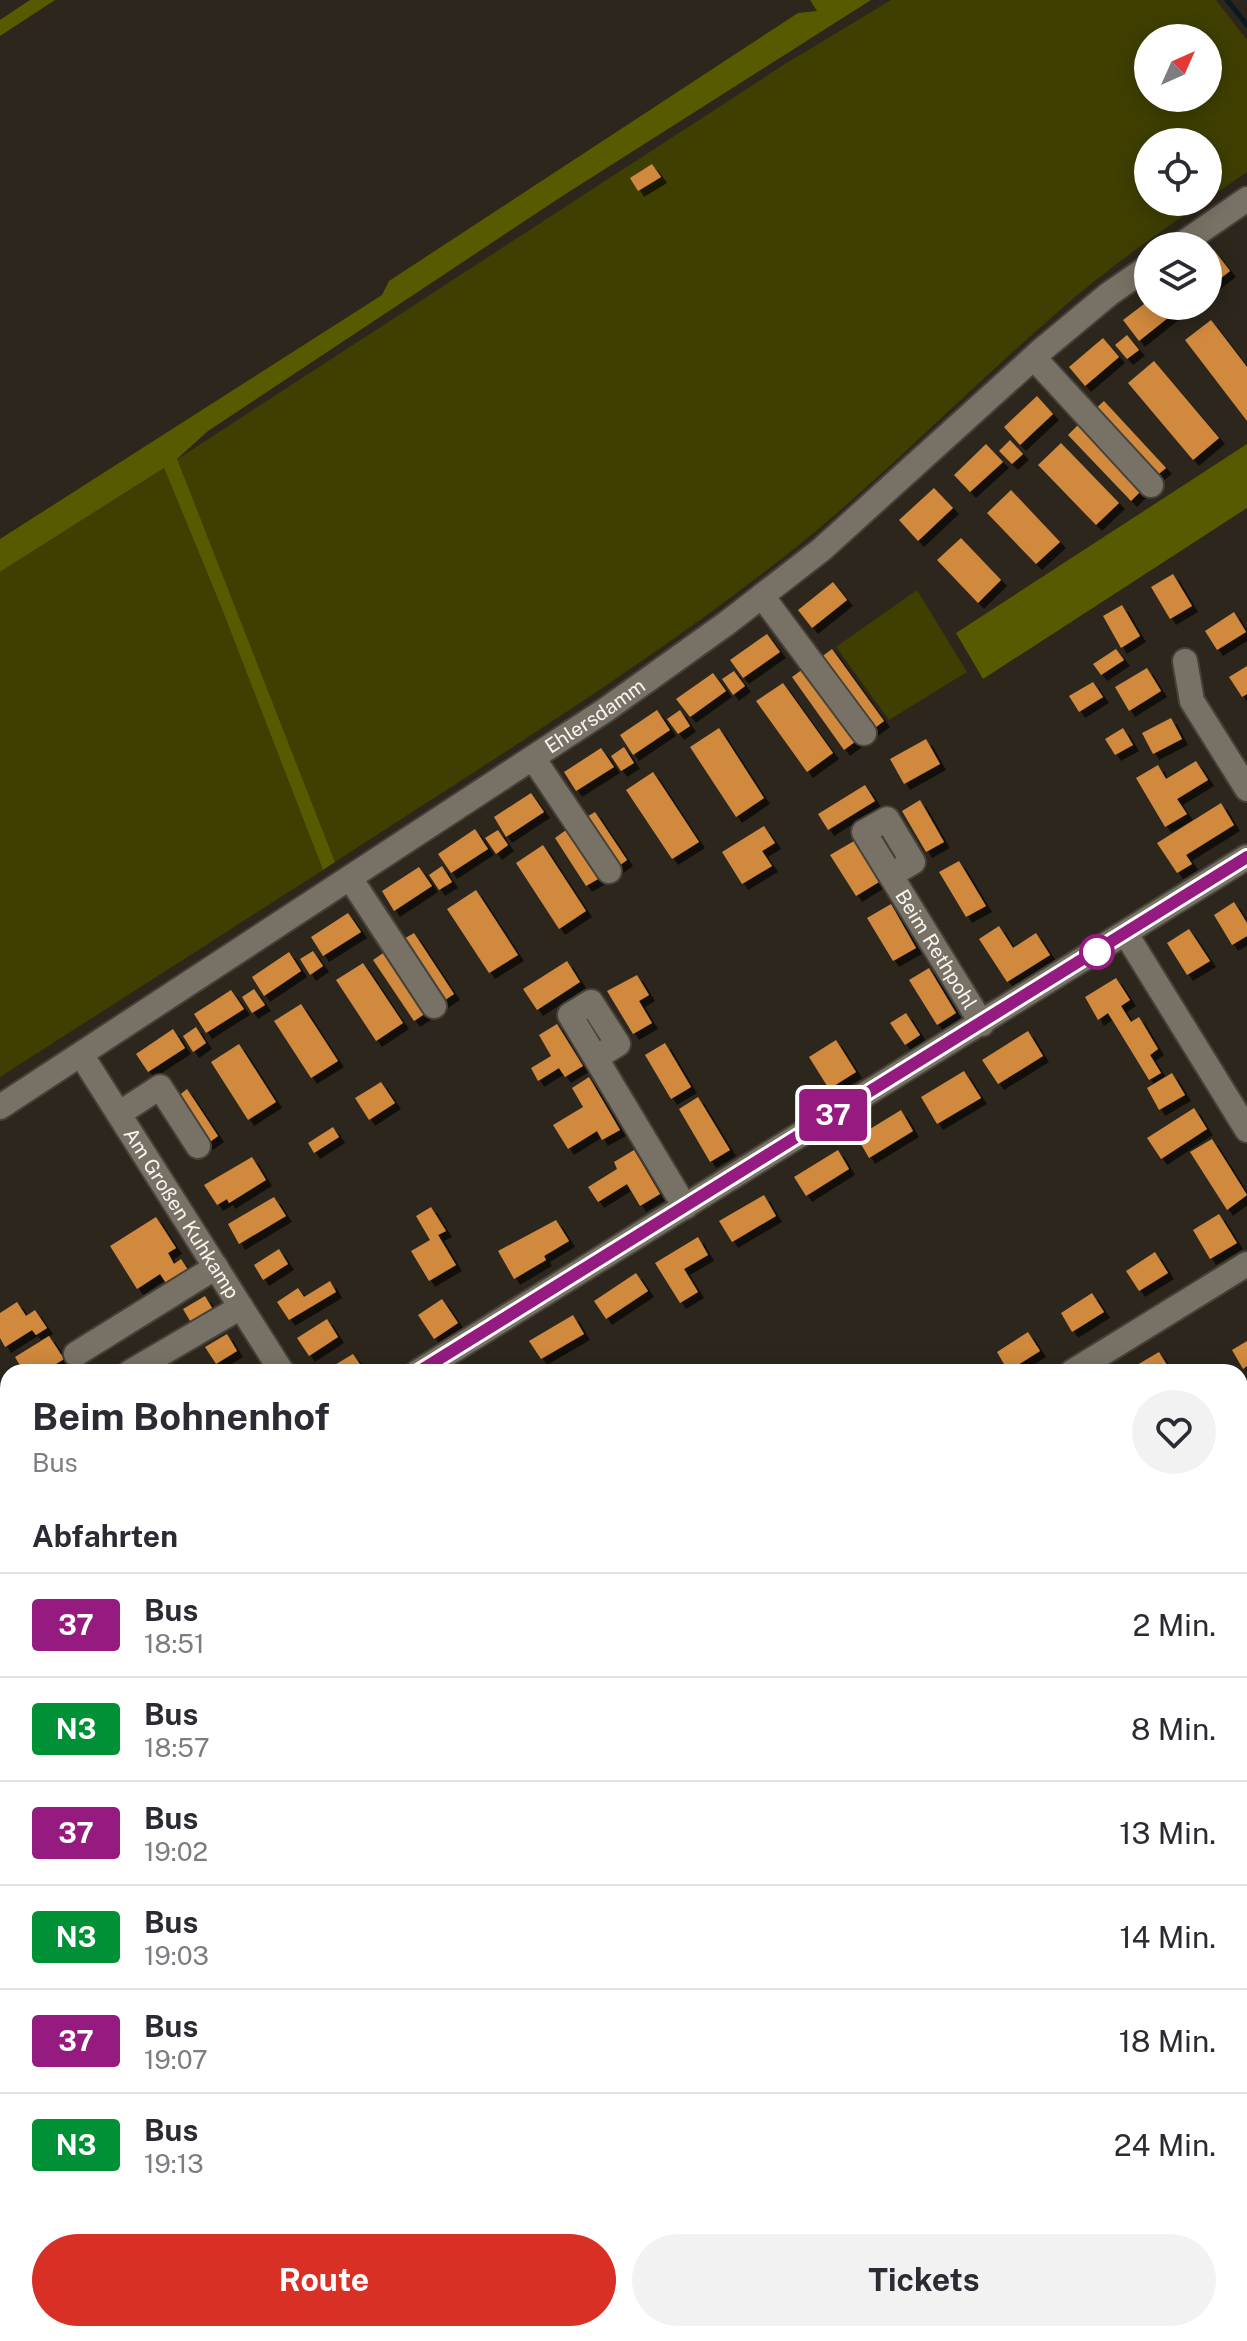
<!DOCTYPE html>
<html lang="de">
<meta charset="utf-8">
<style>
:root{--surface:#fff;--page:#f2f2f3;--text:#2b2b33;--muted:#7c7c81;--line:#e1e1e2;--accent:#d93025}
body{margin:0;font-family:"Public Sans",sans-serif;background:var(--page);color:var(--text);height:100vh;display:flex;flex-direction:column;font-size:30px;white-space:nowrap}
*{box-sizing:border-box;margin:0}
p{font-size:26px;color:var(--muted)}
.icon{flex:none;width:44px;height:44px;fill:none;stroke:currentColor;stroke-width:2;stroke-linecap:round;stroke-linejoin:round}
.map{position:relative;flex:1;overflow:hidden}
.panel{position:absolute;left:0px;top:1364px;width:1248px;height:978px;display:flex;flex-direction:column;background:var(--surface);border-radius:24px 24px 0 0;box-shadow:0 4px 20px #0003}
.panel>*{flex:none}
.badge{padding:0 16px;border-radius:6px;font-size:28px;line-height:52px}
.needle{width:52px;rotate:45deg}
.tools{position:absolute;left:1134px;top:24px;display:grid;gap:16px}
.tools a{display:grid;place-items:center;width:88px;height:88px;border-radius:50%;background:var(--surface);box-shadow:0 4px 20px #0003;font-size:40px}
.map>.badge{position:absolute;translate:-50% -50%;box-shadow:0 0 0 4px #fff}
h2{padding:0 32px;font-size:30px;line-height:72px}
.round{display:grid;place-items:center;flex:none;width:84px;height:84px;border-radius:42px;background:var(--page)}
.summary{display:flex;align-items:center;justify-content:space-between;height:136px;padding:0 32px}
h1{font-size:38px;font-weight:700;line-height:60px}
.action{display:flex;gap:16px;margin-top:auto;padding:16px 32px}
.action a{flex:1;height:92px;border-radius:48px;background:var(--accent);color:#fff;font-size:32px;font-weight:700;line-height:92px;text-align:center}
.action a+a{background:var(--page);color:var(--text)}
ul{padding:0;list-style:none}
li{display:flex;align-items:center;gap:24px;height:104px;padding:0 32px;border-top:2px solid var(--line)}
li div{flex:1}
li b{display:block;font-size:30px}
li em{font-style:normal}
li .badge{min-width:88px;font-weight:700;text-align:center}
.map>svg:first-child{display:block}
.built{fill:#342b1b}
.green{fill:#3e3f00;fill-rule:evenodd}
.forest{fill:#585a00}
.lines{fill:none;stroke-linecap:round;stroke-linejoin:round}
.stream{stroke:#0a1a21;stroke-width:5}
.building{fill:#d0893d;filter:url(#shadow)}
.minor-tunnel{stroke:#4b453c;stroke-width:24;stroke-dasharray:24 12;stroke-linecap:butt}
.minor-casing{stroke:#464139;stroke-width:28}
.minor{stroke:#787266;stroke-width:24}
.line-casing{stroke:#fff;stroke-width:18}
.line{stroke:#951b81;stroke-width:12}
.stop-dot{fill:#fff;stroke:#951b81;stroke-width:4}
.labels{text-anchor:middle;dominant-baseline:central;stroke-width:8;stroke-linejoin:round;paint-order:stroke}
.street-label{font-size:20px;fill:#f8f4ee;stroke:#2c261c}
</style>
<div class="map">
<svg width="1247" height="2341" viewBox="0 0 1247 2341">
<defs>
<filter id="shadow"><feDropShadow dx="6" dy="6" stdDeviation="0" flood-color="#0009"/></filter>
</defs>
<rect width="100%" height="100%" fill="#2c261c"/>
<!-- built -->
<polygon class="built" points="1247,2225 1247,2341 1031,2341 1044,2334 1240,2334 1240,2229"/>
<!-- green -->
<g class="green">
<path d="M891,0h325l31,40v132l-39,27v-57h-60v60h55c-50,35 -99,69 -144,109 -81,70 -156,146 -237,215 -152,126 -322,228 -487,336l-159,-402 609,-396zM1148,38h60v60h-60z"/>
<polygon points="164,468 220,604 323,870 0,1077 0,572"/>
<polygon points="917,590 967,672 889,720 836,647"/>
<polygon points="877,2334 975,2334 964,2341 866,2341"/>
</g>
<!-- forest -->
<g class="forest">
<polygon points="30,0 55,0 0,36 0,20"/>
<polygon points="810,0 871,0 564,195 208,431 177,459 335,862 323,870 220,604 164,468 0,572 0,539 382,295 389,281 798,13 817,11"/>
<polygon points="1247,444 1247,508 983,679 956,633"/>
</g>
<g class="lines">
<!-- stream -->
<g class="stream">
<polyline points="1227,0 1247,25"/>
<polyline points="1240,2139 1247,2134"/>
<polyline points="920,2341 931,2334"/>
</g>
</g>
<!-- building -->
<g class="building">
<polygon points="652,164 661,177 638,191 630,178"/>
<polygon points="1214,250 1230,271 1208,288 1208,255"/>
<polygon points="1148,301 1148,306 1169,306 1174,313 1139,341 1123,320"/>
<polygon points="1211,320 1247,367 1247,421 1185,340"/>
<polygon points="1127,335 1139,350 1127,359 1115,345"/>
<polygon points="1103,338 1119,357 1085,386 1069,367"/>
<polygon points="1154,361 1219,438 1193,460 1128,383"/>
<polygon points="1037,396 1053,414 1020,445 1004,427"/>
<polygon points="1104,401 1166,468 1155,477 1093,411"/>
<polygon points="1078,425 1141,491 1131,501 1068,435"/>
<polygon points="1010,440 1023,454 1012,464 999,451"/>
<polygon points="1061,443 1119,503 1096,525 1038,465"/>
<polygon points="986,444 1003,462 970,492 954,475"/>
<polygon points="934,488 953,508 918,541 899,520"/>
<polygon points="1011,490 1060,542 1036,564 987,513"/>
<polygon points="961,538 1001,580 978,603 937,560"/>
<polygon points="1173,574 1192,606 1170,619 1151,587"/>
<polygon points="833,582 847,600 812,628 798,610"/>
<polygon points="1122,605 1140,636 1121,648 1103,616"/>
<polygon points="1234,612 1246,632 1217,650 1205,631"/>
<polygon points="767,634 780,652 743,678 730,660"/>
<polygon points="832,649 884,721 872,730 820,658"/>
<polygon points="1116,649 1124,660 1101,675 1093,664"/>
<polygon points="1247,666 1247,694 1242,697 1229,677"/>
<polygon points="1147,668 1161,691 1129,711 1115,687"/>
<polygon points="803,669 856,741 844,750 792,677"/>
<polygon points="734,671 745,686 733,695 722,679"/>
<polygon points="713,673 726,691 690,717 676,699"/>
<polygon points="1093,682 1103,697 1079,712 1069,696"/>
<polygon points="783,683 833,753 807,772 756,701"/>
<polygon points="657,710 670,730 633,755 620,735"/>
<polygon points="680,710 690,726 678,734 667,719"/>
<polygon points="1171,718 1182,739 1153,754 1142,733"/>
<polygon points="719,728 764,798 736,817 690,747"/>
<polygon points="1123,728 1133,745 1115,755 1105,739"/>
<polygon points="926,739 940,764 904,784 890,759"/>
<polygon points="624,747 634,763 621,771 611,756"/>
<polygon points="601,748 614,767 576,791 564,772"/>
<polygon points="1196,761 1208,780 1177,799 1187,814 1165,827 1136,778 1158,765 1166,779"/>
<polygon points="653,772 699,842 672,859 626,790"/>
<polygon points="865,785 875,801 828,830 818,814"/>
<polygon points="531,793 544,812 506,837 494,817"/>
<polygon points="920,800 944,842 926,852 902,811"/>
<polygon points="1221,803 1234,825 1186,855 1192,864 1177,873 1157,843"/>
<polygon points="595,812 627,860 616,868 583,819"/>
<polygon points="764,826 775,843 762,851 772,866 742,884 722,852"/>
<polygon points="475,829 488,849 451,873 438,854"/>
<polygon points="498,830 508,845 496,854 485,838"/>
<polygon points="566,830 598,879 586,886 555,838"/>
<polygon points="854,841 879,882 856,896 830,855"/>
<polygon points="543,845 586,911 559,929 516,863"/>
<polygon points="959,861 986,906 966,917 939,872"/>
<polygon points="442,866 452,882 439,890 429,875"/>
<polygon points="419,867 432,886 394,911 382,891"/>
<polygon points="476,890 518,955 489,973 447,909"/>
<polygon points="1234,902 1247,923 1247,936 1232,945 1214,915"/>
<polygon points="891,904 916,948 893,961 867,918"/>
<polygon points="348,913 361,932 323,956 311,937"/>
<polygon points="999,926 1013,948 1036,933 1050,955 1007,982 979,939"/>
<polygon points="1189,929 1210,961 1187,975 1167,943"/>
<polygon points="414,933 454,994 442,1002 402,940"/>
<polygon points="313,951 323,966 310,975 300,959"/>
<polygon points="386,951 426,1013 414,1021 373,960"/>
<polygon points="289,952 301,971 264,996 252,977"/>
<polygon points="567,961 580,982 537,1010 523,989"/>
<polygon points="363,963 403,1023 376,1041 336,980"/>
<polygon points="929,968 956,1013 937,1025 909,980"/>
<polygon points="637,975 649,995 639,1001 652,1023 633,1034 607,991"/>
<polygon points="1116,978 1130,1000 1121,1006 1131,1022 1139,1017 1158,1049 1150,1055 1161,1073 1149,1080 1108,1013 1098,1020 1085,997"/>
<polygon points="254,989 265,1005 252,1013 242,997"/>
<polygon points="231,990 244,1009 206,1033 194,1014"/>
<polygon points="301,1004 338,1061 311,1078 274,1021"/>
<polygon points="906,1013 920,1035 905,1045 890,1023"/>
<polygon points="557,1024 583,1066 565,1077 559,1068 538,1081 531,1068 551,1056 539,1035"/>
<polygon points="196,1027 206,1043 193,1052 183,1036"/>
<polygon points="173,1029 185,1048 148,1072 136,1054"/>
<polygon points="1028,1031 1043,1056 998,1084 982,1060"/>
<polygon points="836,1040 856,1072 829,1089 809,1057"/>
<polygon points="665,1043 691,1087 671,1099 645,1055"/>
<polygon points="239,1044 276,1102 248,1120 211,1062"/>
<polygon points="964,1071 981,1098 937,1124 921,1097"/>
<polygon points="1172,1073 1185,1095 1159,1110 1147,1088"/>
<polygon points="589,1077 620,1130 602,1140 597,1131 568,1149 553,1125 583,1107 572,1088"/>
<polygon points="381,1082 395,1103 369,1120 355,1098"/>
<polygon points="187,1089 218,1136 207,1144 177,1097"/>
<polygon points="698,1097 730,1150 710,1162 679,1109"/>
<polygon points="1194,1108 1207,1129 1161,1159 1147,1138"/>
<polygon points="901,1110 913,1131 869,1158 857,1137"/>
<polygon points="333,1127 339,1137 314,1153 308,1143"/>
<polygon points="1212,1139 1247,1195 1227,1210 1190,1152"/>
<polygon points="634,1150 660,1194 640,1206 627,1184 598,1202 588,1187 617,1169 614,1162"/>
<polygon points="838,1150 849,1169 806,1196 794,1177"/>
<polygon points="252,1157 266,1180 229,1203 227,1199 217,1205 204,1185"/>
<polygon points="764,1195 776,1216 732,1242 719,1221"/>
<polygon points="274,1197 286,1216 239,1244 228,1224"/>
<polygon points="431,1207 446,1231 438,1235 456,1265 429,1281 411,1251 430,1240 416,1216"/>
<polygon points="1219,1214 1237,1243 1210,1259 1193,1230"/>
<polygon points="156,1217 176,1248 168,1253 174,1264 181,1259 192,1276 170,1289 160,1274 137,1289 110,1246"/>
<polygon points="556,1220 569,1241 544,1256 546,1260 514,1279 498,1251"/>
<polygon points="698,1237 708,1255 684,1269 698,1292 680,1303 655,1263"/>
<polygon points="279,1249 288,1264 263,1280 254,1265"/>
<polygon points="1155,1252 1168,1273 1139,1291 1126,1271"/>
<polygon points="636,1273 648,1291 606,1319 594,1301"/>
<polygon points="330,1281 336,1292 289,1320 277,1302 298,1288 304,1297"/>
<polygon points="1092,1293 1104,1312 1072,1332 1061,1313"/>
<polygon points="205,1296 215,1313 193,1326 183,1309"/>
<polygon points="442,1299 458,1323 434,1339 418,1315"/>
<polygon points="17,1302 26,1316 35,1310 47,1328 36,1335 32,1330 5,1347 0,1338 0,1313"/>
<polygon points="573,1315 584,1334 541,1359 529,1341"/>
<polygon points="327,1319 338,1337 309,1356 297,1338"/>
<polygon points="1028,1332 1040,1351 1008,1371 997,1352"/>
<polygon points="227,1334 237,1351 216,1364 205,1347"/>
<polygon points="49,1336 64,1359 43,1372 24,1372 15,1357"/>
<polygon points="1247,1341 1247,1366 1243,1369 1232,1350"/>
<polygon points="1159,1352 1170,1370 1167,1372 1125,1372"/>
<polygon points="353,1354 363,1369 359,1372 323,1372"/>
<polygon points="2,1670 8,1678 8,1709 0,1715 0,1671"/>
<polygon points="1242,1746 1247,1754 1247,1792 1242,1795 1240,1748"/>
<polygon points="0,1836 8,1849 8,1866 0,1872"/>
<polygon points="1247,1912 1247,1958 1243,1952 1240,1954 1240,1916"/>
<polygon points="1247,1978 1247,2016 1240,2021 1240,1983"/>
<polygon points="8,2038 8,2077 0,2064 0,2043"/>
<polygon points="133,2334 157,2334 161,2341 137,2341"/>
<polygon points="584,2334 612,2334 601,2341 573,2341"/>
<polygon points="715,2334 748,2334 740,2339 742,2341 719,2341"/>
<polygon points="1135,2334 1190,2334 1194,2341 1124,2341"/>
</g>
<g class="lines">
<!-- minor-tunnel -->
<polyline class="minor-tunnel" points="1142,2341 1153,2334"/>
<defs>
<g id="minor">
<polyline points="1179,246 1247,199"/>
<polyline points="1034,358 1151,485"/>
<polyline points="762,596 864,733"/>
<polyline points="1185,661 1192,701 1247,789"/>
<polyline points="533,758 609,871"/>
<path id="s1" d="M891,875l22,-13 -26,-43 -23,13 118,192"/>
<polyline points="350,878 434,1006"/>
<polyline points="1126,934 1247,1130"/>
<path id="s2" d="M82,1056l200,316"/>
<polyline points="597,1057 618,1044 591,1002 570,1015 685,1207"/>
<path id="s3" d="M0,1107l604,-396 123,-88 94,-73 222,-201 66,-55 39,-27"/>
<polyline points="120,1113 160,1087 198,1146"/>
<polyline points="76,1354 216,1267"/>
<polyline points="130,1372 241,1307"/>
<polyline points="418,1372 1247,857"/>
<polyline points="1072,1372 1247,1264"/>
<polyline points="0,1638 8,1632"/>
<polyline points="1240,1674 1247,1669"/>
<polyline points="1240,1850 1247,1862"/>
<polyline points="0,2241 8,2237"/>
<polyline points="1240,2241 1247,2236"/>
<polyline points="402,2334 406,2341"/>
<polyline points="1202,2334 1206,2341"/>
<polyline points="462,2341 472,2334"/>
<polyline points="1060,2341 1075,2334"/>
</g>
</defs>
<!-- minor casing -->
<use href="#minor" class="minor-casing"/>
<!-- minor -->
<use href="#minor" class="minor"/>
</g>
<g class="lines">
<defs>
<polyline id="line" points="418,1372 1247,857"/>
</defs>
<!-- line casing -->
<use href="#line" class="line-casing"/>
<!-- line -->
<use href="#line" class="line"/>
</g>
<!-- markers -->
<circle class="stop-dot" cx="1097" cy="952" r="16"/>
<g class="labels">
<!-- street labels -->
<g class="street-label">
<text stroke="none"><textPath href="#s3" startOffset="712">Ehlersdamm</textPath></text>
<text stroke="none"><textPath href="#s1" startOffset="240">Beim Rethpohl</textPath></text>
<text stroke="none"><textPath href="#s2" startOffset="186">Am Großen Kuhkamp</textPath></text>
</g>
</g>
</svg>
<div class="tools">
<a><svg class="needle" viewBox="-14 -14 28 28"><path d="M0-13l5 13h-10z" fill="#e53935"/><path d="M0 13l5-13h-10z" fill="#7c7c81"/></svg></a>
<a><svg class="icon" aria-label="locate" viewBox="0 0 24 24"><circle cx="12" cy="12" r="6"/><path d="M12 2v4M12 18v4M2 12h4M18 12h4"/></svg></a>
<a><svg class="icon" aria-label="layers" viewBox="0 0 24 24"><path d="M12 4l9 5-9 5-9-5zM3 14l9 5 9-5"/></svg></a>
</div>
<b class="badge" style="left:833px;top:1115px;background:#951b81;color:#fff">37</b>
<section class="panel">
<div class="summary"><div><h1>Beim Bohnenhof</h1><p>Bus</p></div><a class="round"><svg class="icon" aria-label="heart" viewBox="0 0 24 24"><path d="M12 20l-8-8c-3-5 5-10 8-4 3-6 11-1 8 4z"/></svg></a></div>
<h2>Abfahrten</h2>
<ul>
<li><span class="badge" style="background:#951b81;color:#fff">37</span><div><b>Bus</b><p>18:51</p></div><em>2 Min.</em></li>
<li><span class="badge" style="background:#009035;color:#fff">N3</span><div><b>Bus</b><p>18:57</p></div><em>8 Min.</em></li>
<li><span class="badge" style="background:#951b81;color:#fff">37</span><div><b>Bus</b><p>19:02</p></div><em>13 Min.</em></li>
<li><span class="badge" style="background:#009035;color:#fff">N3</span><div><b>Bus</b><p>19:03</p></div><em>14 Min.</em></li>
<li><span class="badge" style="background:#951b81;color:#fff">37</span><div><b>Bus</b><p>19:07</p></div><em>18 Min.</em></li>
<li><span class="badge" style="background:#009035;color:#fff">N3</span><div><b>Bus</b><p>19:13</p></div><em>24 Min.</em></li>
</ul>
<div class="action"><a>Route</a><a>Tickets</a></div>
</section>
</div>
